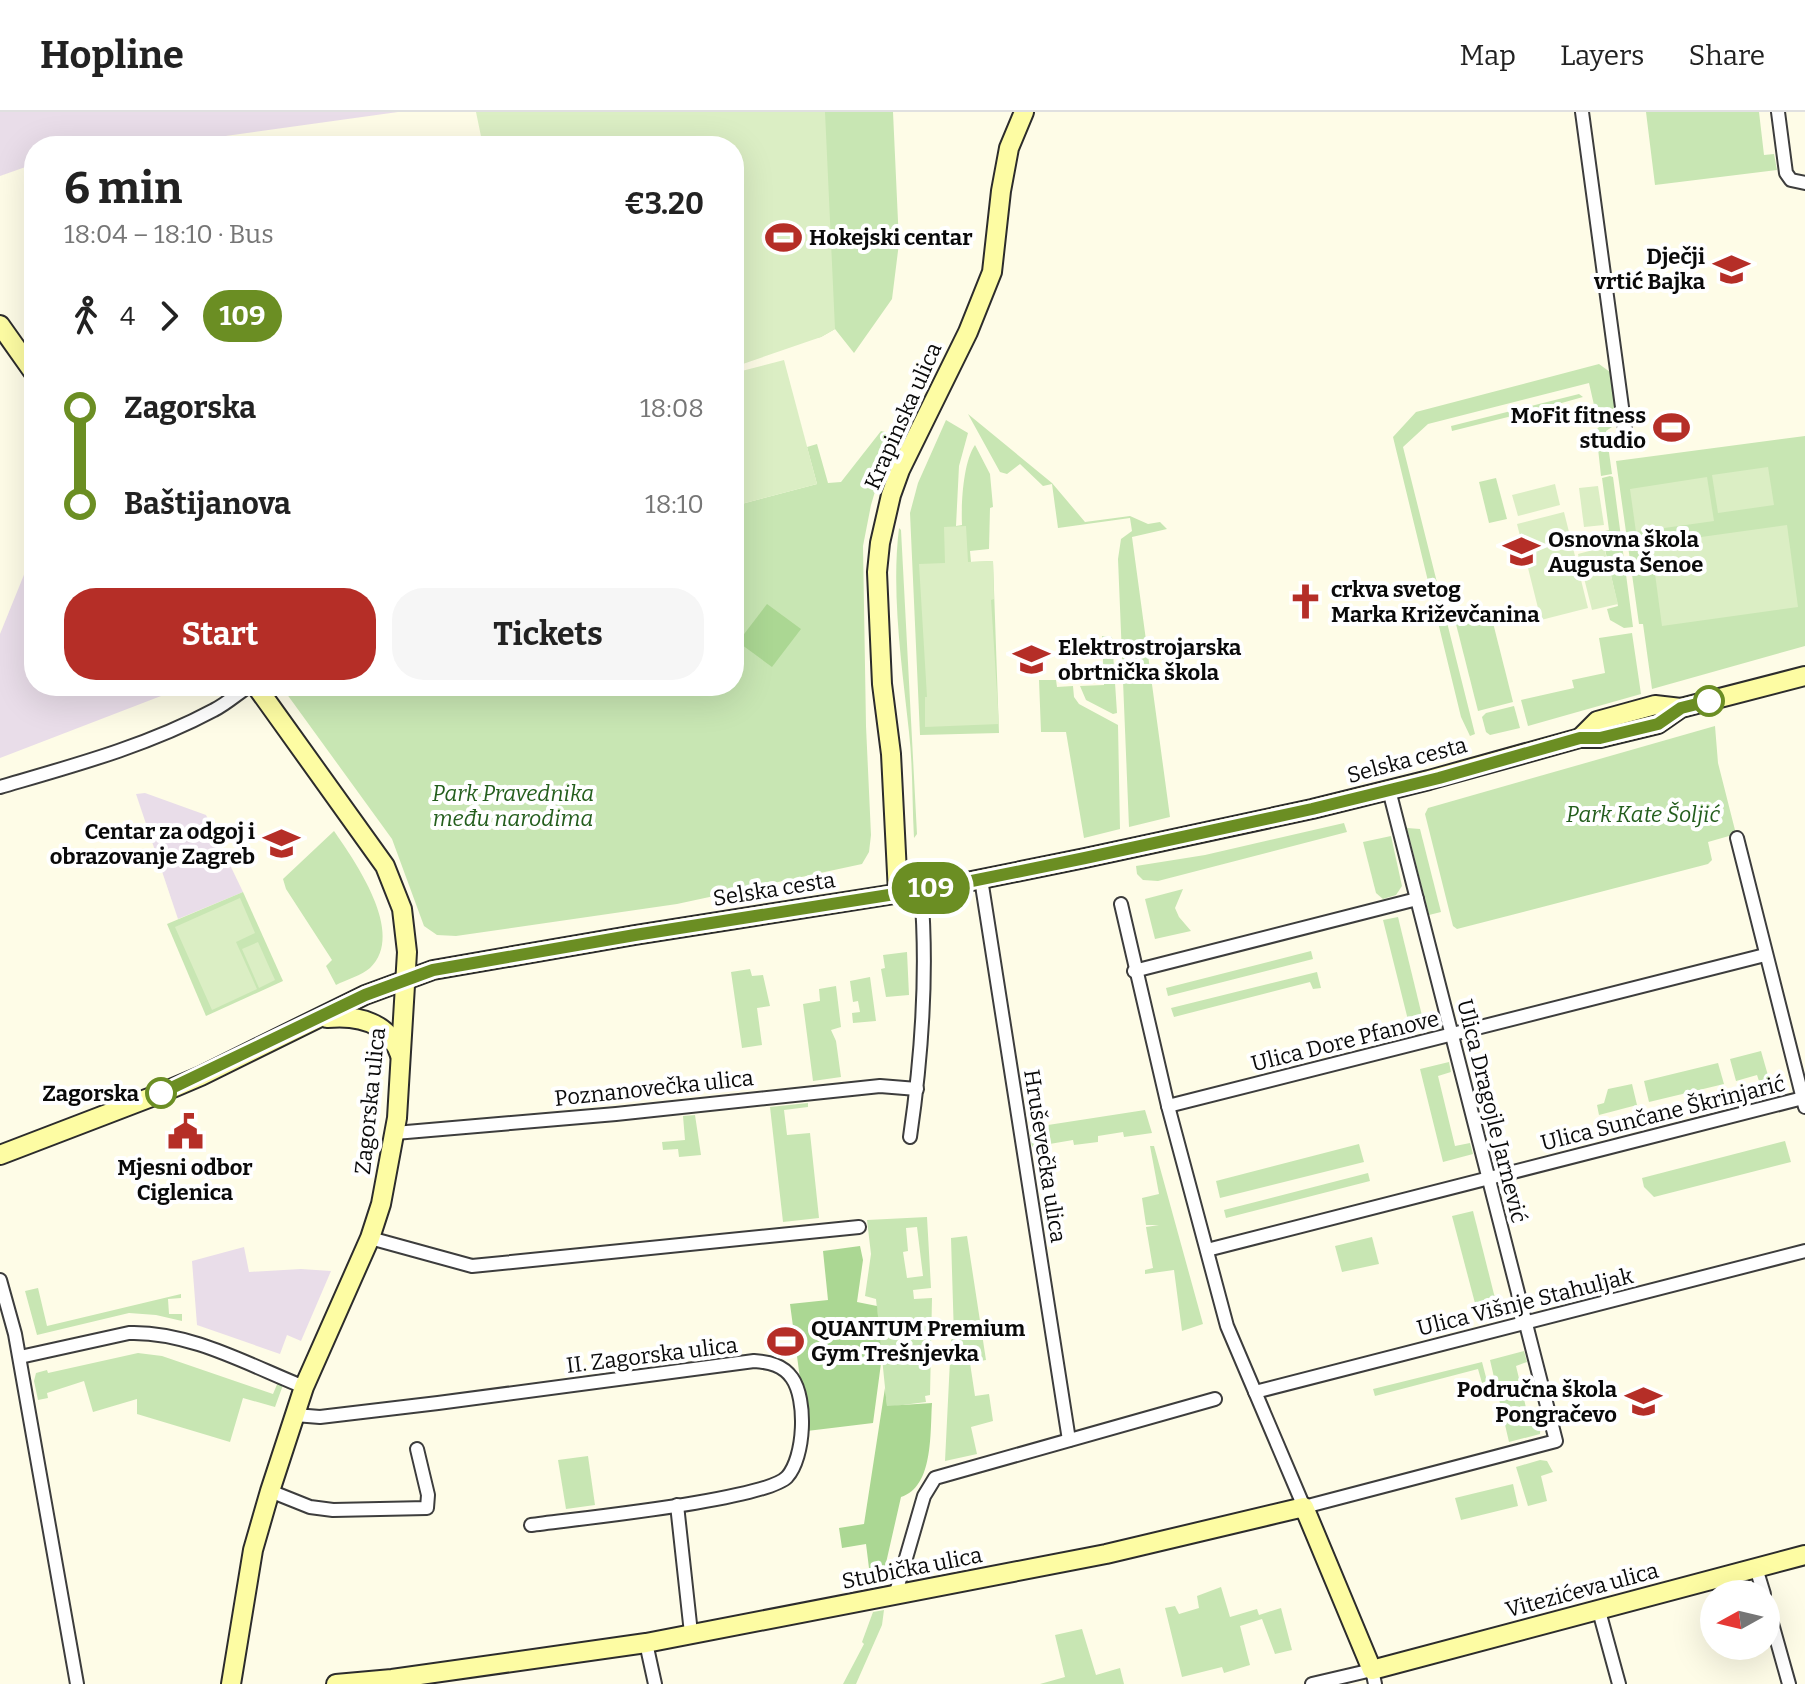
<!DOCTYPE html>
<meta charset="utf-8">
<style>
:root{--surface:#fff;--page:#f6f6f6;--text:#222;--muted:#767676;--line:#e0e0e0;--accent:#b52e27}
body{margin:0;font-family:Bitter,serif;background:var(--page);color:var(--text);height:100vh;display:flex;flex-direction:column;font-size:30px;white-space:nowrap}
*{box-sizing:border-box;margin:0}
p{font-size:26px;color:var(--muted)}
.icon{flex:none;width:44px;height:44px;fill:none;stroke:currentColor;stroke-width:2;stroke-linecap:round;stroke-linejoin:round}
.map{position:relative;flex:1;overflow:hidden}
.drawer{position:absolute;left:24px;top:24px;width:720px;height:560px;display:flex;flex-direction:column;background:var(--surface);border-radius:32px;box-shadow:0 8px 32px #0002}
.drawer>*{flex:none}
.badge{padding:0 16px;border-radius:26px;font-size:28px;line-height:52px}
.needle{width:52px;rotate:262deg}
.tools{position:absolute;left:1700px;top:1468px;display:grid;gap:16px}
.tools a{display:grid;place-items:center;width:80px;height:80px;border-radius:50%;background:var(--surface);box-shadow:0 8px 32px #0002;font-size:40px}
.map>.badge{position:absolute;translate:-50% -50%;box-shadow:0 0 0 4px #fff}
.legs{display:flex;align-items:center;gap:12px;height:88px;padding:0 40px;font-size:26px}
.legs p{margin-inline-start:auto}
.head{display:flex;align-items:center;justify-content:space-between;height:136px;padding:0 40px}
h1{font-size:44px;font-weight:700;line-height:60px}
.primary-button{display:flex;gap:16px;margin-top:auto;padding:16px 40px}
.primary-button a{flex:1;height:92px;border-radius:32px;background:var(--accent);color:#fff;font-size:32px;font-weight:700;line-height:92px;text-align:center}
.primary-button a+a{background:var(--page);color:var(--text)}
ul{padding:0 40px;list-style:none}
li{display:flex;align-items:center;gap:28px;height:96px;font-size:30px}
li i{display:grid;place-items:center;width:12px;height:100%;margin:0 10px;background:currentColor}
li i::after{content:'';width:20px;height:20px;margin:-10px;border:6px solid;border-radius:50%;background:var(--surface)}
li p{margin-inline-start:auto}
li:first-child i{background:linear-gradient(#0000 50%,currentColor 0)}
li:last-child i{background:linear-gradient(currentColor 50%,#0000 0)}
header{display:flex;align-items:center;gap:48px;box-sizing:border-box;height:112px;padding:0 40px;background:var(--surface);border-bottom:2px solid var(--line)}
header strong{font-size:38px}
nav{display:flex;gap:44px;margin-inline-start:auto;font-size:28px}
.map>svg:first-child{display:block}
.industrial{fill:#e9dde9}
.green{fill:#c8e6b3;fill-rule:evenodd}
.forest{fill:#abd793}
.pitch{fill:#dbeec4}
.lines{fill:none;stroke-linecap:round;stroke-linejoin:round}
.street-casing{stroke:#3d3d3d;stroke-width:16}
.secondary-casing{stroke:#2c2c2c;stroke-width:22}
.street{stroke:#fff;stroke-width:12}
.secondary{stroke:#fdfca3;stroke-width:18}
.line-1-casing{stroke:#fff;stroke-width:18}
.line-1{stroke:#6b8e23;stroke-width:12}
.stop-1-dot{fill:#fff;stroke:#6b8e23;stroke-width:4}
.labels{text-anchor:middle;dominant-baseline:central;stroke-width:8;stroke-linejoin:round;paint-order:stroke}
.poi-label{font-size:22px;font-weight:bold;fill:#0a0a0a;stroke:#fff;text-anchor:start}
.street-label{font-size:22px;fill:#0a0a0a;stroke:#fff}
.park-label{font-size:22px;font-style:italic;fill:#245e1d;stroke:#fff}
.stop-label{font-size:22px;font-weight:bold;fill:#0a0a0a;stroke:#fff;text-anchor:end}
</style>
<header>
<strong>Hopline</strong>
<nav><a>Map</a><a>Layers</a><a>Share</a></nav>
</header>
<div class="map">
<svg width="1805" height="1572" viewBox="0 0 1805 1572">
<rect width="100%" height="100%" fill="#fefce7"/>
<!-- industrial -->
<g class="industrial">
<polygon points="0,0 398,0 154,34 34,34 34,52 0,64"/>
<polygon points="34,438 34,574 187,574 0,646 0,522"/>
<polygon points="145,681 206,703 243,780 178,807 136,682"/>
<polygon points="244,1135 249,1160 301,1157 331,1159 301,1229 287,1223 280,1242 197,1213 192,1149"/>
</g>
<!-- green -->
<g class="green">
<polygon points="514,0 893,0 899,131 892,187 854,241 835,217 821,225 780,235 734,255 734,34"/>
<polygon points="1646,0 1759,0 1764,43 1774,42 1777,58 1655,73"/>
<polygon points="1599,252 1610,260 1618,311 1606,319 1612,362 1601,364 1596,318 1599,315 1589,271 1428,312 1403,335 1475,622 1470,624 1461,605 1393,325 1416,300"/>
<polygon points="1579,282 1583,285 1558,292 1559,298 1514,309 1512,304 1452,319 1451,314"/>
<polygon points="968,302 1052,371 1085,410 1130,404 1148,412 1160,410 1167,417 1132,425 1170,705 1129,715 1118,447 1121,427 1132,419 1130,406 1058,416 1052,372 1043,374 1020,352 1007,362 1000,360"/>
<path d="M946,308l22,13 -9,33 -3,60 6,-1c-1,-20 1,-63 13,-80l15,29 3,33 -3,1 -1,41 -19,2 1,11 22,-1 6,172 -79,2 -10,-222 8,-30z"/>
<polygon points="881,319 897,323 882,356 871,393 863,434 866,614 871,723 869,740 862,752 677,792 456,824 437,823 424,814 392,727 281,574 734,574 734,394 817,372 807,335 817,332 828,371 841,370"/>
<polygon points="1805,324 1805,534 1652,577 1643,512 1639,512 1616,349"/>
<polygon points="1610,364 1613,365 1633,515 1624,516 1610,508 1607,497 1618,494 1601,420 1609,418 1602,366"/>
<polygon points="1496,366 1507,407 1489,411 1479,370"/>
<path d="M899,416l2,2 16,304 -3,4c-2,-35 -1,-71 -5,-106 -7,-66 -18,-139 -10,-204z"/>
<polygon points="1490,499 1513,590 1478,599 1455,508"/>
<polygon points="1632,521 1641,582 1528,614 1521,588 1574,576 1572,568 1605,561 1599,526"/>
<polygon points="1102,524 1112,525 1117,601 1113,602 1086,588 1080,574 1104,573"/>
<polygon points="1039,568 1056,568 1057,575 1073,574 1074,585 1079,592 1118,613 1120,717 1084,726 1066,620 1041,620"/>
<polygon points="1514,594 1520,616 1490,623 1486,620 1482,605 1486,601"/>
<polygon points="1715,614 1718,651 1736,722 1708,730 1712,748 1708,752 1457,817 1453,814 1425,702 1428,696"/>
<polygon points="1344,711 1347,720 1158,769 1143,768 1137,762 1136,754 1205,743"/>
<polygon points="1407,716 1420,717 1441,800 1429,803"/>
<path d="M334,719c20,29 73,103 36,137 -8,7 -24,12 -34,17l-10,-19 6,-6 -46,-71 -3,-10z"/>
<polygon points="1391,724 1402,774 1396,783 1383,787 1376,781 1363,730"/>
<polygon points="1183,777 1175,796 1179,805 1191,819 1155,827 1145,787"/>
<polygon points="243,780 283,869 206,904 167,812"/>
<polygon points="1398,805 1425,916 1411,920 1383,808"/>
<polygon points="1311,839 1313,847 1168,884 1166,876"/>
<polygon points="907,840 909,883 886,885 881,857 885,856 883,843"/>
<polygon points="750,857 752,864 763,863 770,894 757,896 762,933 742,936 731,860"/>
<polygon points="1317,860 1321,876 1313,877 1310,870 1174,905 1171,896"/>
<polygon points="870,865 876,909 853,911 852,901 860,900 858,889 853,890 850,869"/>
<polygon points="836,874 841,915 831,918 836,929 841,965 813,969 803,892 820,889 819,877"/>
<polygon points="1761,939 1769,967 1759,969 1757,963 1736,969 1730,947"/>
<polygon points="1449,950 1451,960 1438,964 1455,1034 1470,1031 1473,1042 1443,1050 1420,957"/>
<polygon points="1718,951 1724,972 1649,990 1644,969"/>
<polygon points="1632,972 1637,993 1599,1003 1597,993 1604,991 1608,977"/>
<polygon points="808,991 808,995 784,998 787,1023 810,1021 819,1106 783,1110 770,995"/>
<polygon points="1145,998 1152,1021 1124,1025 1123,1020 1098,1024 1098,1030 1074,1033 1073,1028 1032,1035 1030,1023 1048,1020 1048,1013"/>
<polygon points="695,1003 701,1043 679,1045 678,1037 663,1038 662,1030 685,1028 683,1004"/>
<polygon points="1785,1029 1791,1050 1654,1085 1644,1075 1642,1066"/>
<polygon points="1359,1032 1364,1050 1220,1086 1216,1069"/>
<polygon points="1150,1034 1154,1034 1203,1212 1182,1219 1174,1158 1145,1162 1145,1158 1153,1156 1146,1115 1159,1113 1146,1113 1142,1086 1159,1082"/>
<polygon points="1368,1061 1370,1069 1226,1106 1224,1098"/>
<polygon points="1473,1099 1496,1190 1476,1195 1452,1104"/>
<path d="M927,1105l4,71 -18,2 1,9 18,-1 -2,97 -5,1 1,6 -39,5 -11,-108 -11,-3 6,-42 -4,-34zM917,1115l6,49 -16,2 -4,-26 5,-1 -2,-23z"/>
<polygon points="967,1124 986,1248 970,1251 975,1284 989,1282 993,1309 971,1315 977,1342 945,1349 951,1228 954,1225 951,1126"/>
<polygon points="1372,1125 1379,1152 1342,1160 1335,1134"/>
<polygon points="38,1176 47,1214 181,1182 181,1186 168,1187 169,1202 182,1202 182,1209 156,1203 129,1201 37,1223 25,1179"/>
<polygon points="1524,1239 1527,1250 1516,1254 1529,1308 1541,1305 1540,1322 1509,1330 1490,1248"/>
<polygon points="138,1241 162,1244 273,1282 278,1270 283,1273 275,1295 243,1286 230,1330 137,1302 137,1287 93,1300 84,1269 47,1281 48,1286 38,1288 34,1269 36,1261 47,1258 48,1261"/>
<polygon points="1482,1250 1487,1269 1482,1271 1478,1257 1375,1284 1373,1277"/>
<polygon points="588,1344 595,1393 566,1397 558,1348"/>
<polygon points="1540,1348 1547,1349 1553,1360 1541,1364 1547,1389 1528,1394 1516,1355"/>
<polygon points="1513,1372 1518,1394 1461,1408 1455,1386"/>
<polygon points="1221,1475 1230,1505 1257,1497 1259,1503 1281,1496 1292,1538 1275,1542 1262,1507 1240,1514 1250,1553 1224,1561 1222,1555 1182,1565 1165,1496 1175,1494 1179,1502 1199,1496 1197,1484"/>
<polygon points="884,1498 882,1513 856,1572 843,1572 864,1532 862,1530 873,1500"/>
<polygon points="1082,1517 1096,1563 1120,1556 1124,1572 1040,1572 1065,1565 1055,1523"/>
</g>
<!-- forest -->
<g class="forest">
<polygon points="767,492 801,517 772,555 738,530"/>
<polygon points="860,1134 863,1148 857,1190 877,1194 882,1244 873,1311 807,1319 790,1192 828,1188 823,1139"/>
<path d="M885,1276l2,18 45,-3c-2,28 2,84 -31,94l-20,88 -10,-1 -5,-40 -24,4 -3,-20 25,-4z"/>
</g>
<!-- pitch -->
<g class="pitch">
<polygon points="476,0 825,0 835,217 821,225 734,255 734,34 483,34"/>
<polygon points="784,248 817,372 734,394 734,261"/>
<polygon points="1768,355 1774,393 1718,401 1712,363"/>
<polygon points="1707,365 1714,409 1636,420 1630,377"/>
<polygon points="1555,372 1560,393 1518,404 1512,383"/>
<polygon points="1598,374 1604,413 1584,415 1579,376"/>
<polygon points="1564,400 1588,496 1541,508 1517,412"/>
<polygon points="1787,413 1798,495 1662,514 1651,432"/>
<polygon points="966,414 968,450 993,449 994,487 991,488 999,612 925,615 925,585 927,585 919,452 945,451 944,415"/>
<polygon points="1604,435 1618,492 1592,498 1578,442"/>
<polygon points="240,786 255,821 236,830 257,877 212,898 175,815"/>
<polygon points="258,830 275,868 259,876 242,837"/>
</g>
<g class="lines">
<defs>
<g id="street">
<polyline points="1582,0 1627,332"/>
<polyline points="1778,0 1786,61 1791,68 1805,71"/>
<path d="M0,675c72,-21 147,-41 214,-77 12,-6 23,-16 35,-24"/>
<polyline points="1737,726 1805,995"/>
<polyline points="981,767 1069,1328"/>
<polyline points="1121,792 1168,994 1227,1214 1304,1395 1556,1329 1389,678"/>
<polyline points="1134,859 1417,787"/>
<polyline points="1168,994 1765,843"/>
<polyline points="395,1021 616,1002 880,974 917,977"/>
<path d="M910,1025c12,-82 18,-164 11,-247"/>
<polyline points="370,1126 472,1154 859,1115"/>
<polyline points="1207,1138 1803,986"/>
<polyline points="0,1168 15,1222 77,1572"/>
<path d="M20,1245l109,-24c60,-2 120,32 175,54"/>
<polyline points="1255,1280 1805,1139"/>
<path d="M295,1303l25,2 118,-14 316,-42c15,1 29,4 38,17 15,21 13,79 -5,99 -22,23 -214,42 -256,48"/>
<polyline points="270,1379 310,1395 333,1398 427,1396 428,1383 417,1337"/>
<polyline points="677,1393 691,1521"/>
<polyline points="1756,1456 1764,1482"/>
<polyline points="895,1484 924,1384 935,1366 1215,1287"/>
<polyline points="1766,1490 1789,1572"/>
<polyline points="1599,1499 1619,1572"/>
<polyline points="646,1531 655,1572"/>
<polyline points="1312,1572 1372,1558 1375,1572"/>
</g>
<g id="secondary">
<polyline points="0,213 34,261"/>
<polyline points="1580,626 1597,609 1655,593 1681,596"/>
<polyline points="898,781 891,642 882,572 877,460 880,431 891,383 900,358 968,220 992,160 1001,79 1009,36 1024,0"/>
<path d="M327,906c32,-3 62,4 73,37"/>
<polyline points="0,1043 154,984 201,964 365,883 433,858 635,823 952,773 1085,746 1312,697 1429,668 1580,626 1600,626 1658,612 1681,596 1805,564"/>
<polyline points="231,1572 253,1438 270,1379 304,1275 370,1126 381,1092 397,1006 407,840 402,797 385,754 256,574"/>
<polyline points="336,1572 392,1567 646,1531 1106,1442 1304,1395 1372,1558 1805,1443"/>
</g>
</defs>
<!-- street casing -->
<use href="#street" class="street-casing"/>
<!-- secondary casing -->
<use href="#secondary" class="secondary-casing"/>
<!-- street -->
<use href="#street" class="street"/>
<!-- secondary -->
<use href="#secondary" class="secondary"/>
</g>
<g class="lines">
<defs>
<polyline id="line-1" points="161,981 365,883 433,858 635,823 952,773 1085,746 1312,697 1439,666 1580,626 1600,626 1658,612 1681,596 1709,589"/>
</defs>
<!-- line-1 casing -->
<use href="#line-1" class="line-1-casing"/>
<!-- line-1 -->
<use href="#line-1" class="line-1"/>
</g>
<!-- icons -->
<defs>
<symbol id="stadium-bare" viewBox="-9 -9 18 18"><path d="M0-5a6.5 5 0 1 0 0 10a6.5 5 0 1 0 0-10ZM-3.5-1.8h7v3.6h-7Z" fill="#b52e27" stroke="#fff" stroke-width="2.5" paint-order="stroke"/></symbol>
<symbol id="school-bare" viewBox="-9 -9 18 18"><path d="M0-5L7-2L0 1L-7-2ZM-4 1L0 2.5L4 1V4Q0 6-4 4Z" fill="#b52e27" stroke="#fff" stroke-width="2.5" paint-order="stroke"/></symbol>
<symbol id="church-bare" viewBox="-9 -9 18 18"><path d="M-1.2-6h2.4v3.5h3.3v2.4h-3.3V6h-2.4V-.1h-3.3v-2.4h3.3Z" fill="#b52e27" stroke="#fff" stroke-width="2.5" paint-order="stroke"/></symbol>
<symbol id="civic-bare" viewBox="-9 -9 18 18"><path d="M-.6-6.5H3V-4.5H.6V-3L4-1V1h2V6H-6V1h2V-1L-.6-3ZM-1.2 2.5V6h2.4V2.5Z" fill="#b52e27" stroke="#fff" stroke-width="2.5" paint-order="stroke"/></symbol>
</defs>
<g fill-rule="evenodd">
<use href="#stadium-bare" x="758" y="100" width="51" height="51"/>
<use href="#school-bare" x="1706" y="132" width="51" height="51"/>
<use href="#stadium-bare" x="1646" y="290" width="51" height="51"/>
<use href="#school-bare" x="1496" y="414" width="51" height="51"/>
<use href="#church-bare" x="1280" y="464" width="51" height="51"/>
<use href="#school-bare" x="1006" y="522" width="51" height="51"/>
<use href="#school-bare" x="256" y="706" width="51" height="51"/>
<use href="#civic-bare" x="160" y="994" width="51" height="51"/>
<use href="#stadium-bare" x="760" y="1204" width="51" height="51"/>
<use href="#school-bare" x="1618" y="1264" width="51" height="51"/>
</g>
<!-- markers -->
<g class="stop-1-dot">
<circle cx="1709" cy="589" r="14"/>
<circle cx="161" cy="981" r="14"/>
</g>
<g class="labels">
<!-- poi labels -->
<g class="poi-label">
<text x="809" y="125">Hokejski centar</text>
<text x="1705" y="144" text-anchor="end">Dječji<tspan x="1705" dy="25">vrtić Bajka</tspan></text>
<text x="1646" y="303" text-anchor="end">MoFit fitness<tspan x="1646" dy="25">studio</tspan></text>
<text x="1548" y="427">Osnovna škola<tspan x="1548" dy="25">Augusta Šenoe</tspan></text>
<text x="1331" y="477">crkva svetog<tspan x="1331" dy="25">Marka Križevčanina</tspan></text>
<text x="1058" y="535">Elektrostrojarska<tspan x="1058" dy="25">obrtnička škola</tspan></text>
<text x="255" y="719" text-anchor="end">Centar za odgoj i<tspan x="255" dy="25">obrazovanje Zagreb</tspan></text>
<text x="185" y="1055" text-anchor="middle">Mjesni odbor<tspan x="185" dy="25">Ciglenica</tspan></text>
<text x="811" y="1216">QUANTUM Premium<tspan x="811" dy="25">Gym Trešnjevka</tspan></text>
<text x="1617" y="1277" text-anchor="end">Područna škola<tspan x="1617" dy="25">Pongračevo</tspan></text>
</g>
<!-- street labels -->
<g class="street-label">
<text transform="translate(903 304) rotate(-66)">Krapinska ulica</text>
<text transform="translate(1407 648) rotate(-15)">Selska cesta</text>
<text transform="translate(774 777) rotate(-9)">Selska cesta</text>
<text transform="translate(1345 929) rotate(-14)">Ulica Dore Pfanove</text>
<text transform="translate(654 976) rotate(-6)">Poznanovečka ulica</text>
<text transform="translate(370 989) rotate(-84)">Zagorska ulica</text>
<text transform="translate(1492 999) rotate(76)">Ulica Dragojle Jarnević</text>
<text transform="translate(1663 1001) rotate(-14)">Ulica Sunčane Škrinjarić</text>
<text transform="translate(1045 1044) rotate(81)">Hruševečka ulica</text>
<text transform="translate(1525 1190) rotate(-14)">Ulica Višnje Stahuljak</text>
<text transform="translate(652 1243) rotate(-7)">II. Zagorska ulica</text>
<text transform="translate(912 1456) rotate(-11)">Stubička ulica</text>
<text transform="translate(1582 1478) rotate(-15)">Vitezićeva ulica</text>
</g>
<!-- park labels -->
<g class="park-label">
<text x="513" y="681">Park Pravednika<tspan x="513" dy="25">među narodima</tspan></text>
<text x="1643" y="702">Park Kate Šoljić</text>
</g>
<!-- stop labels -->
<g class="stop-label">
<text x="139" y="981">Zagorska</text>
</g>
</g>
</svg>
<div class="tools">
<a><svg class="needle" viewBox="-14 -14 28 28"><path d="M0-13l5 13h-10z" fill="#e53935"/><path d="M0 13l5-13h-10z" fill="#767676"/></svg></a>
</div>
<b class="badge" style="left:931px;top:776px;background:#6b8e23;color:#fff">109</b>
<section class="drawer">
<div class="head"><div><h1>6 min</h1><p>18:04 – 18:10 · Bus</p></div><b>€3.20</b></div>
<div class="legs"><svg class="icon" aria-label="walk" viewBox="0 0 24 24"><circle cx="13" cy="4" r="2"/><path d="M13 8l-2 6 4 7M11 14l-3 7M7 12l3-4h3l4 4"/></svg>4<svg class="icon" aria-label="forward" viewBox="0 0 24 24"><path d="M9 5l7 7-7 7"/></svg><b class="badge" style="background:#6b8e23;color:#fff">109</b></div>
<ul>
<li><i style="color:#6b8e23"></i><b>Zagorska</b><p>18:08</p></li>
<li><i style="color:#6b8e23"></i><b>Baštijanova</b><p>18:10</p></li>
</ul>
<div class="primary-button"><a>Start</a><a>Tickets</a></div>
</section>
</div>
